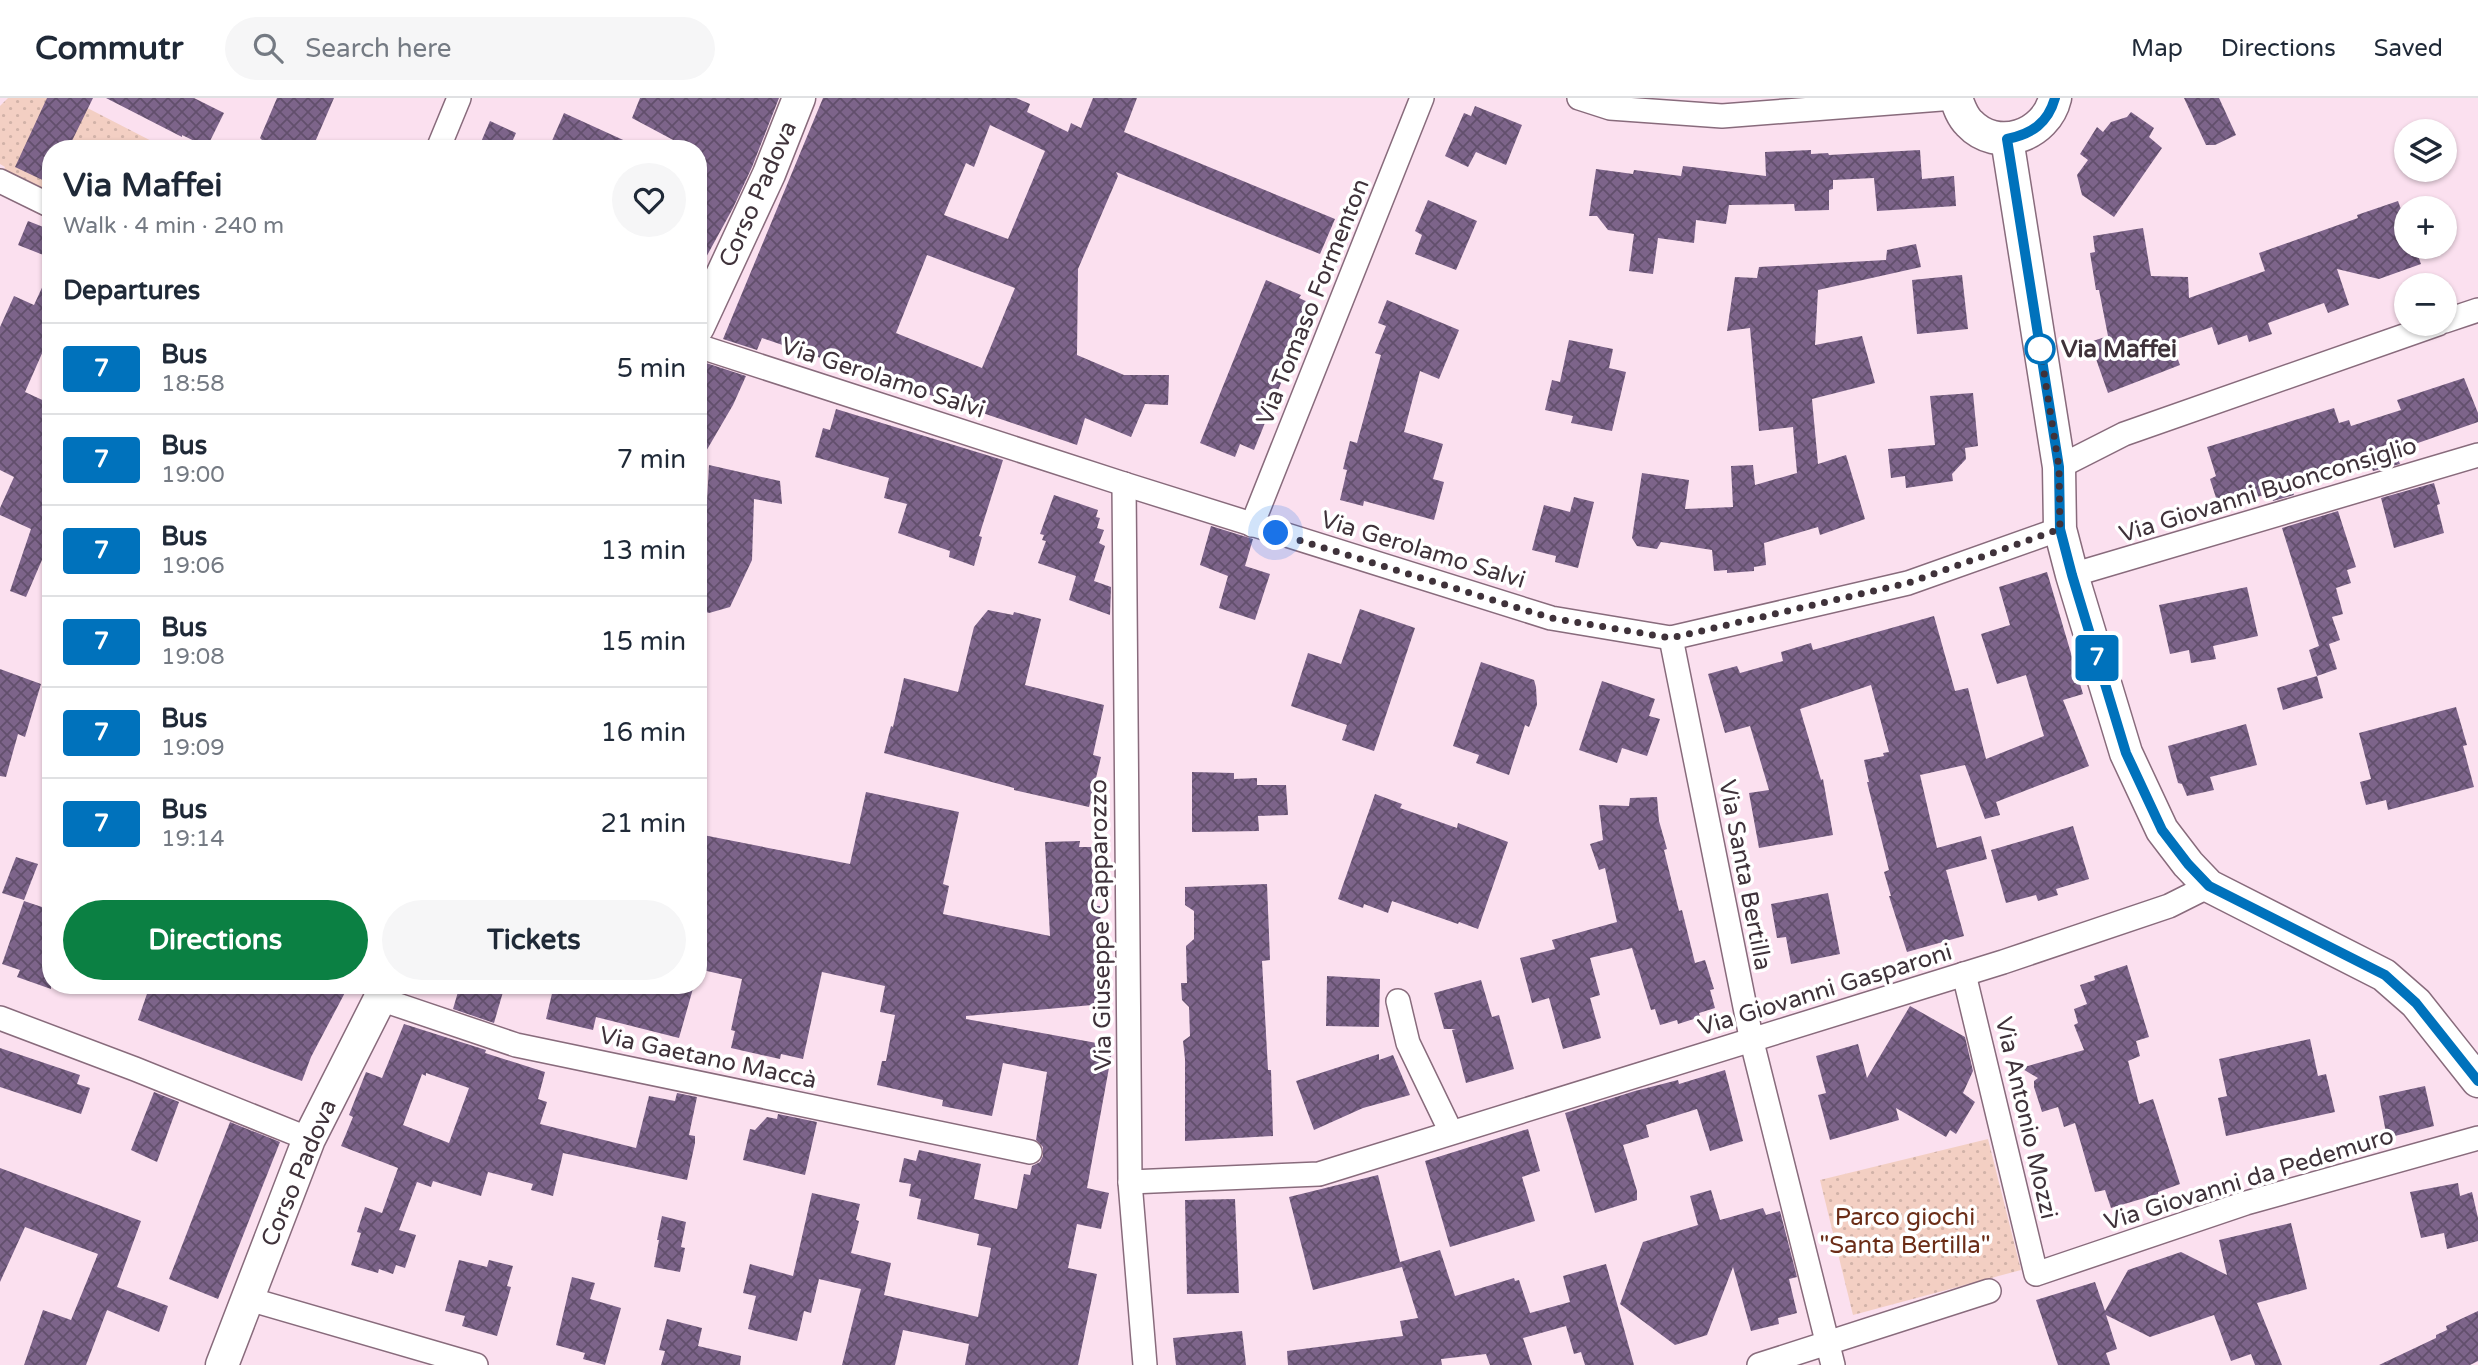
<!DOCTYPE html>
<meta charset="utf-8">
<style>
:root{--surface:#fff;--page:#f6f6f7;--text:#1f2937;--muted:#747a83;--line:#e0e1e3;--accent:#0b8043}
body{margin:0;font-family:"Varela Round",sans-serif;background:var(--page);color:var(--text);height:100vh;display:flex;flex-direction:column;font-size:26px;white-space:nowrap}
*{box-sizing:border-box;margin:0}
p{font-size:23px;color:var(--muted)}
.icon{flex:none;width:38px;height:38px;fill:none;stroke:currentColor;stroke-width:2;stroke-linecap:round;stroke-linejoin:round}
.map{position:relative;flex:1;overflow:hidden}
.details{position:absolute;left:42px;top:42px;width:665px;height:854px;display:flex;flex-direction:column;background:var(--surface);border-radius:28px;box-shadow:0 2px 5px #0004}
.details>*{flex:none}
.badge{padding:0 14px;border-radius:5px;font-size:24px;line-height:46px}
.fabs{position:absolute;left:2394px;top:21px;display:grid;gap:14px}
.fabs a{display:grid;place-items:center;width:63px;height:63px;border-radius:50%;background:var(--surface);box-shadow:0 2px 5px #0004;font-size:35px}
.you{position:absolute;width:35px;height:35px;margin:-18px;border:5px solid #fff;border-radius:50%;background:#1a73e8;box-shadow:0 0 0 10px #1a73e833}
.map>.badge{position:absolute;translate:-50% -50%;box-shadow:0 0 0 4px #fff}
h2{padding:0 21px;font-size:26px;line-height:63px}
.round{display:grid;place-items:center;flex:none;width:74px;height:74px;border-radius:37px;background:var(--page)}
.summary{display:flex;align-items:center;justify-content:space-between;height:119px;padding:0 21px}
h1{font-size:33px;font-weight:700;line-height:52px}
.button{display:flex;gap:14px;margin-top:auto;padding:14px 21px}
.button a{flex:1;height:80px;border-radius:42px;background:var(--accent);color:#fff;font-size:28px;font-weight:700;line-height:80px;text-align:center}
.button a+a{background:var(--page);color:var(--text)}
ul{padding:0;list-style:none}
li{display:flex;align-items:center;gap:21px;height:91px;padding:0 21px;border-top:2px solid var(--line)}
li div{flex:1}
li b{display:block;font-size:26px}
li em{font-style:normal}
li .badge{min-width:77px;font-weight:700;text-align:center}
header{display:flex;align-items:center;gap:42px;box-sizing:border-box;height:98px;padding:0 35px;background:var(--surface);border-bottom:2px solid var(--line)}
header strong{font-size:33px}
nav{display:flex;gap:38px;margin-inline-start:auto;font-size:24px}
.search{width:490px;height:63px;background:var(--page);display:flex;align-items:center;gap:18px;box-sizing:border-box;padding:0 24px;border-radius:38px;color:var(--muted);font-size:26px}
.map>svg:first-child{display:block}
.grass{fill:url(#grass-dots)}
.building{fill:url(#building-cross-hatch);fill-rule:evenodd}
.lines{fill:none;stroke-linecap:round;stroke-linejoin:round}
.street-casing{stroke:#886b7c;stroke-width:26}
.secondary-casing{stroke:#886b7c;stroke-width:35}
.street{stroke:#fff;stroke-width:23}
.secondary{stroke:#fff;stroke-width:32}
.line-casing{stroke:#fff;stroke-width:16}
.line{stroke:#0072bc;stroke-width:10}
.walk{stroke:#3f323a;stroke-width:7;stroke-dasharray:0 12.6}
.stop-dot{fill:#fff;stroke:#0072bc;stroke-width:3.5}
.labels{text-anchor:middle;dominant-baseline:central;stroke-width:7;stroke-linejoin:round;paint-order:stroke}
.street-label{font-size:24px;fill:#3f323a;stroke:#fff}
.stop-label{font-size:24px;font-weight:bold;fill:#3f323a;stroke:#fff;text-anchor:start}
.park-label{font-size:24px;fill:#6b2d17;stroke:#fff}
</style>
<header>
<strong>Commutr</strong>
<div class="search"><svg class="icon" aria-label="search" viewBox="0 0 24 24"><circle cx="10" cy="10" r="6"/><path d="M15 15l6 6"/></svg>Search here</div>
<nav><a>Map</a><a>Directions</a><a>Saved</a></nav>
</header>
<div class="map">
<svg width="2478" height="1267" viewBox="0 0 2478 1267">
<defs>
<pattern id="grass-dots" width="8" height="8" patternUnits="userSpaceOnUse" patternTransform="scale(1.75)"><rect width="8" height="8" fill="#f3cfc3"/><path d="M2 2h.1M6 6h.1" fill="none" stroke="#d1b2a8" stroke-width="1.8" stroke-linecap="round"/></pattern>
<pattern id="building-cross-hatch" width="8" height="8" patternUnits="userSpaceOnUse" patternTransform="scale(1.75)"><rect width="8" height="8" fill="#7d648a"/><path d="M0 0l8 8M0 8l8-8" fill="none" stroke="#624f6c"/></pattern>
</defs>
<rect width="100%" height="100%" fill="#fbe0ef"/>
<!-- grass -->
<g class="grass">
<polygon points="8,0 68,0 167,51 51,51 51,103 0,80 5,69 0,66 0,8"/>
<polygon points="1988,1041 2021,1172 1853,1217 1820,1082"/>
</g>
<!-- building -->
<g class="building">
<polygon points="47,0 93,0 68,51 51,51 51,86 15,69"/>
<polygon points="106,0 194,0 224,15 207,49 182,37 182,39"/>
<polygon points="277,0 334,0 312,51 258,51 262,42 260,40"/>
<polygon points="640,0 779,0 752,69 733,110 698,174 698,51 690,51 632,20"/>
<path d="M823,0h193l14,6 -3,8 41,20 3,-9 10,5 12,-30h44l-13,34 211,87 -15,35 -204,-82 2,4 -40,93 -1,86 47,20h45l-1,30 -23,-1 -14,33 -46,-19 -8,27 -315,-107 -5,12 -34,-11zM990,27l55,26 -37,88 -64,-24 22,-52 8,4zM927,157l88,33 -33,80 -86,-35z"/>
<polygon points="2184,0 2219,0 2236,37 2215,47 2206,47"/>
<polygon points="1475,8 1522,27 1506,67 1476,54 1468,69 1445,58 1464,15 1471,18"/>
<polygon points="2131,14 2154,30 2149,39 2162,50 2114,119 2082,97 2077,77 2088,62 2080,56 2097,29 2103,34 2111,24 2127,19"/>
<polygon points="564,15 643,51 563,51 551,45"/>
<polygon points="490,23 516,35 509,51 478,51"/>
<polygon points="1811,52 1811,56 1828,55 1829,57 1920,52 1922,81 1954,78 1956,108 1877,113 1874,80 1833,82 1833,91 1829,92 1829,112 1795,113 1794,106 1729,107 1726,126 1696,122 1694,145 1658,140 1653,176 1629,173 1634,136 1608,132 1597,118 1589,118 1596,71 1633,76 1634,72 1681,78 1683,68 1766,78 1765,54"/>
<polygon points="1428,102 1477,123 1456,172 1415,156 1422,137 1415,133"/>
<polygon points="2398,103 2406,125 2406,149 2415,149 2421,166 2379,181 2337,171 2349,207 2328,215 2324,205 2268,225 2272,236 2249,244 2247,237 2218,247 2212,229 2171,243 2180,267 2108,295 2090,244 2108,238 2099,192 2096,192 2090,155 2095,154 2093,138 2143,130 2151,178 2188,179 2189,200 2265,173 2259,155 2358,120 2357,117"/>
<polygon points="28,123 51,132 51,160 18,147"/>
<polygon points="1916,146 1921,169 1818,192 1815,247 1862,238 1875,285 1812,301 1818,366 1846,357 1865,421 1820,437 1818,429 1764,445 1766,467 1754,469 1754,473 1727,475 1727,472 1714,473 1712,452 1661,444 1657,451 1637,448 1632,440 1642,375 1689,382 1685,411 1733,409 1731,368 1753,367 1755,387 1797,375 1793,329 1759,333 1750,230 1727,233 1735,179 1757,180 1759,169 1886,162 1887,152"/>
<polygon points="51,170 51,235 25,294 51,306 51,441 26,499 10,493 31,431 0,417 0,410 14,379 0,372 0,229 14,198 34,207"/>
<polygon points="1962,177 1968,231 1917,236 1912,182"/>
<polygon points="1266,182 1301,197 1299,200 1308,204 1295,236 1300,238 1254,352 1240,346 1235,359 1200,345"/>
<polygon points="1387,202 1459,232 1439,281 1420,273 1404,334 1443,346 1433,381 1444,384 1434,422 1364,403 1363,408 1340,402 1347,372 1343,371 1350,343 1357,345 1381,257 1375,255 1386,228 1378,225"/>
<polygon points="1569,242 1613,251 1609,270 1626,274 1612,333 1571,325 1573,318 1545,312 1552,282 1560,284"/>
<polygon points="700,263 746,278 733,307 698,367"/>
<polygon points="2464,280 2478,315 2478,324 2395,353 2400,366 2373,373 2367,356 2289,382 2294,397 2273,403 2271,395 2236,405 2234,401 2218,406 2210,381 2216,378 2207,349 2334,310 2339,325 2349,322 2351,328 2401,312 2397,302"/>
<polygon points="1973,295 1978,348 1965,350 1966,361 1952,376 1953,383 1906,390 1905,378 1891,380 1888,351 1935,347 1930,298"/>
<polygon points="836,311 1003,362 979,438 982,439 974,468 949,459 950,453 898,435 907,406 884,400 889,380 815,359 823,330 830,332"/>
<polygon points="709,367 780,383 782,406 754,401 752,462 730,509 709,515 698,511 698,456 704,456"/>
<polygon points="2434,385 2440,406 2437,407 2444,435 2394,450 2381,400"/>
<polygon points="1054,397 1098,412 1096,419 1100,420 1097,430 1104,432 1099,445 1105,448 1094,483 1111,489 1110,517 1069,502 1076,478 1038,465 1046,443 1042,442 1044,437 1040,436"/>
<polygon points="1574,399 1594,404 1578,470 1555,464 1556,458 1532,452 1544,407 1570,414"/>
<polygon points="2338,413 2356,469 2347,472 2351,485 2336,490 2343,516 2332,519 2340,542 2329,546 2337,571 2317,578 2309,552 2319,548 2282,430"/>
<polygon points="1211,428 1253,441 1245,468 1270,476 1255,522 1219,510 1228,478 1200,467"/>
<polygon points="2047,474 2083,596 2063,602 2089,668 1996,704 2000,717 1985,721 1965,667 1920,677 1937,750 1981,738 1987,761 1946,772 1964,838 1907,854 1889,798 1891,798 1884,774 1889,772 1867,684 1869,684 1864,662 1884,658 1883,655 1889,654 1871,587 1800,611 1821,682 1823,681 1833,737 1759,750 1749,695 1769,692 1750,628 1725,635 1708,576 1737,568 1740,575 1783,563 1781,554 1811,545 1813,552 1934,518 1955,593 1968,590 1986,661 2044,638 2026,577 1997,586 1981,536 2010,527 1999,489"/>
<polygon points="2247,489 2258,538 2213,548 2216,561 2191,565 2189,552 2170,556 2159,507"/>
<polygon points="1360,511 1415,530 1374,653 1342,642 1347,627 1291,608 1308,555 1341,566"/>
<polygon points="988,512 1013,517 1014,514 1041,521 1025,587 1104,607 1093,657 1101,659 1089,709 1014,692 1014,690 884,655 891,628 893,629 904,580 958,594 974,529"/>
<polygon points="1481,564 1534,582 1536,589 1537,607 1529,629 1525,627 1509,677 1476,665 1479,657 1453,648"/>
<polygon points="0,571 41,586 25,639 18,636 6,679 0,678"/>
<polygon points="2317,578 2323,600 2283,612 2277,590"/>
<polygon points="1602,583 1655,601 1649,618 1660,621 1647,658 1622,650 1617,665 1579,652"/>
<polygon points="2456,609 2467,647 2463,648 2474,689 2388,712 2386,702 2366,707 2360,684 2371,681 2359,635"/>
<polygon points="2246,626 2257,667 2210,679 2214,692 2187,698 2182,686 2178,685 2168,648"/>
<polygon points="1192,674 1234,675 1234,681 1257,680 1257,687 1286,687 1288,717 1258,718 1259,733 1192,734"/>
<polygon points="866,694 959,714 943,786 949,788 943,816 1050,838 1045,744 1080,743 1079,749 1092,749 1094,808 1100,808 1104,906 966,918 966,921 1113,948 1087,1090 1109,1095 1101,1131 1077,1126 1068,1170 1097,1176 1078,1267 965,1267 969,1246 903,1232 895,1267 842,1267 861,1191 819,1181 811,1215 804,1213 797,1243 748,1231 756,1198 743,1195 750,1166 793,1178 812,1095 860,1106 856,1122 859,1123 851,1155 891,1165 884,1197 978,1219 991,1150 977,1147 979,1136 917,1121 921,1101 909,1098 911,1086 899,1084 904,1060 916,1063 919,1052 981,1066 974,1101 1017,1111 1024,1076 1030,1077 1032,1068 1040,1064 1043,1058 1043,1049 1036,1042 1047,974 1003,965 992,1018 942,1008 943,1002 877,987 882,963 886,963 895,917 880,914 885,888 822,874 803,961 781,956 780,961 731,950 735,933 731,932 742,881 698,871 698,736 850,766"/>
<polygon points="1375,696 1402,706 1400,710 1457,730 1458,725 1508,744 1478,831 1459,824 1458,826 1392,803 1388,815 1364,806 1363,810 1338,801"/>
<polygon points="1657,699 1659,723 1667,751 1664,752 1679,813 1682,812 1695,865 1705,862 1714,891 1710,892 1715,910 1699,915 1700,919 1678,926 1677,922 1660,927 1655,911 1651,912 1632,850 1590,860 1600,897 1590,900 1601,940 1563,951 1549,900 1532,905 1520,860 1555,851 1552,842 1617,824 1605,770 1599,772 1590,746 1603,742 1599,707 1629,708 1630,700"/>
<polygon points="2073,728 2089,781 2056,791 2058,797 2038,803 2036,797 2006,805 1991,752"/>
<polygon points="16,759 38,766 24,802 2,795"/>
<polygon points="1267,786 1270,862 1262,863 1268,972 1271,972 1273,1038 1185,1043 1185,961 1183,943 1190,938 1189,909 1182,902 1181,885 1187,885 1186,848 1194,841 1194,813 1185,807 1185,789"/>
<polygon points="1828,795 1840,856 1791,866 1786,839 1777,840 1771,806"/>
<polygon points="24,803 51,812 51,891 17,879 20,872 2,866"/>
<polygon points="2127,867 2149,939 2136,943 2140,958 2128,963 2139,1006 2153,1001 2180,1086 2158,1094 2158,1096 2111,1110 2105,1092 2095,1094 2075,1025 2064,1029 2058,1009 2042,1014 2034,989 2034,983 2038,980 2021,970 2084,952 2074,927 2078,925 2074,911 2087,906 2080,887 2095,882 2094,878"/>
<polygon points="1327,878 1380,881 1379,929 1326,928"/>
<polygon points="1481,882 1492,919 1499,917 1514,971 1466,985 1452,932 1456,931 1444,931 1434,895"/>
<polygon points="150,887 349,887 311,959 302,983 138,922"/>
<polygon points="460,887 505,887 494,925 453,911"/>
<polygon points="554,887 694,887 679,940 596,919 593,932 546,921"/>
<polygon points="1910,908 1965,939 1973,973 1963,995 1975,1004 1956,1036 1950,1032 1946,1039 1896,1010 1899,1022 1830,1042 1818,997 1826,995 1816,958 1858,946 1867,980"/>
<path d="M404,926l82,26 -1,3 60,19 -7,27 9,3 -7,22 96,24 13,-52 26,5 2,-8 20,4 -8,38 6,1v7l-8,37 -124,-27 -10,43 -22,-6 2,-6 -45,-12 -7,24 -48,-15 -2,6 -14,-5 -18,48 17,5 -11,33 -9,-3 -3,9 -14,-5 -1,4 -27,-8 10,-32 -4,-1 8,-25 17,6 16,-45 -57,-22 12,-29 -4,-2 17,-43 16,6zM426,975l43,15 -20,55 -46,-18 19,-51 4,2z"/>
<polygon points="2310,941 2318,978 2326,976 2335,1014 2226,1038 2218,1000 2227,998 2219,961"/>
<polygon points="0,950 80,977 77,986 90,990 81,1016 0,989"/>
<polygon points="1379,956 1379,962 1393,957 1410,997 1363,1010 1314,1032 1296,983"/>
<polygon points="1725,972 1743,1043 1710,1053 1697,1011 1646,1027 1649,1039 1623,1047 1637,1093 1637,1102 1595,1115 1565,1015 1635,993 1678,982 1679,986"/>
<polygon points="2425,988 2434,1028 2387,1040 2379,998"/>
<polygon points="154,994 179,1004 157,1064 131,1052"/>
<polygon points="778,1016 817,1024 805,1077 743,1062 750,1031 755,1032 767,1019 777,1021"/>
<polygon points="230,1024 280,1044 218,1201 169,1181"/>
<polygon points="1528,1031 1540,1073 1522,1079 1535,1123 1450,1149 1425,1063"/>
<polygon points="0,1070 141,1123 117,1189 168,1208 159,1234 107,1212 86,1267 24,1267 43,1212 71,1222 98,1156 25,1129 0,1184"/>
<polygon points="1378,1077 1400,1164 1440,1152 1455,1198 1514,1180 1515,1183 1519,1182 1530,1215 1570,1204 1563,1178 1606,1166 1634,1267 1585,1267 1581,1254 1574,1256 1566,1228 1523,1240 1532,1267 1490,1267 1486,1256 1441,1261 1442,1267 1288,1267 1287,1253 1403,1238 1400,1223 1418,1220 1402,1169 1313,1192 1289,1099"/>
<polygon points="2458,1085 2460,1098 2472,1094 2478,1120 2478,1143 2447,1151 2444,1135 2421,1140 2410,1094"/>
<polygon points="1711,1092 1720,1122 1763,1110 1766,1117 1780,1113 1797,1179 1789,1181 1797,1215 1778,1220 1779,1226 1751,1233 1733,1169 1707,1237 1675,1247 1620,1206 1643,1144 1698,1127 1690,1098"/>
<polygon points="1235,1101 1239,1195 1187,1196 1185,1102"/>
<polygon points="662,1118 686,1124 681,1149 685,1150 680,1174 654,1169 659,1142 657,1142"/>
<polygon points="2291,1125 2307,1191 2257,1205 2282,1267 2255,1267 2251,1256 2231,1263 2214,1217 2150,1239 2106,1217 2117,1251 2106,1255 2110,1267 2058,1267 2036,1202 2095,1184 2105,1213 2128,1172 2181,1154 2227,1177 2219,1142"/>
<polygon points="459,1162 487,1169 489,1162 513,1168 507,1188 511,1189 497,1238 462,1228 465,1218 445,1213"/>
<polygon points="572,1179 595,1185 590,1201 621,1210 605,1267 583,1261 585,1255 556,1247"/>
<polygon points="2478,1213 2478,1263 2470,1267 2379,1267 2436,1240 2436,1237 2447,1232 2446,1228"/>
<polygon points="667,1221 702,1230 698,1248 741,1258 740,1267 661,1267 665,1253 659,1252"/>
<polygon points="1242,1233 1246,1267 1176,1267 1173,1240"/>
</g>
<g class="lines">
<defs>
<g id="street">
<polyline points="1579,0 1610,10 1722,18 1954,0"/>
<polyline points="438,51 459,0"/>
<polyline points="0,83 51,108"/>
<polyline points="2445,223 2478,212"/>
<polyline points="698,248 1124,386 1551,520 1671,540 1908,485 2060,431"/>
<polyline points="2059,369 2124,336 2438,226"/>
<polyline points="1124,386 1130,1084 1145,1267"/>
<polyline points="1252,427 1422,0"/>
<polyline points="2072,477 2478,357"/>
<polyline points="1671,540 1752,944 1833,1267"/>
<polyline points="1964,876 2036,1176 2246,1105 2478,1040"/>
<polyline points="380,901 516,947 1030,1054"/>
<polyline points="1398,903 1408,945 1451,1034"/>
<polyline points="0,920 135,971 309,1041"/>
<polyline points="1130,1084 1319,1076 2003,864 2169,808 2209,788"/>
<polyline points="249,1201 476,1267"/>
<polyline points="1759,1267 1989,1193"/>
</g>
<g id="secondary">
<path d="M1956,0c3,9 6,18 13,25 28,30 77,13 86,-25"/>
<polyline points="2007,41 2059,369 2060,431 2072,477 2126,655 2162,732 2188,766 2209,788 2384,877 2416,905 2478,983"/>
<polyline points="698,229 769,76 799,0"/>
<polyline points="222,1267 309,1041 387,887"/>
</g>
</defs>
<!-- street casing -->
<use href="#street" class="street-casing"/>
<!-- secondary casing -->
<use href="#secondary" class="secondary-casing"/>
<!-- street -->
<use href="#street" class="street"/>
<!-- secondary -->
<use href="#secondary" class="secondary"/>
</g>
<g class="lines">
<defs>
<path id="line" d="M2055,0c-7,25 -23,36 -48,41l52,328 1,62 12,46 54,178 36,77 26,34 21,22 176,89 31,28 62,78"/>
</defs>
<!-- line casing -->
<use href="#line" class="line-casing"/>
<!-- line -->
<use href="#line" class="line"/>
<!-- walk -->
<polyline class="walk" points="1276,435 1551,520 1671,540 1908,485 2060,431 2059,369 2039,243 2040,251"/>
</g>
<!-- markers -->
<circle class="stop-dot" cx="2040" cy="251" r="14"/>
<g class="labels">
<!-- street labels -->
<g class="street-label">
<text transform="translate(758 96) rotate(-66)">Corso Padova</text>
<text transform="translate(1313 204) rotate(-68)">Via Tomaso Formenton</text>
<text transform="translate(883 280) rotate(18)">Via Gerolamo Salvi</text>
<text transform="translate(2268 392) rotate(-17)">Via Giovanni Buonconsiglio</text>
<text transform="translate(1423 452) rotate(17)">Via Gerolamo Salvi</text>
<text transform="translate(1745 777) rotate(79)">Via Santa Bertilla</text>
<text transform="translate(1101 827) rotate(-91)">Via Giuseppe Capparozzo</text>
<text transform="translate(1825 892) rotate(-17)">Via Giovanni Gasparoni</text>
<text transform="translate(708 960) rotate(12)">Via Gaetano Maccà</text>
<text transform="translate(2026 1020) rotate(77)">Via Antonio Mozzi</text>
<text transform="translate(299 1075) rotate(-67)">Corso Padova</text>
<text transform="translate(2249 1081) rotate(-17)">Via Giovanni da Pedemuro</text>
</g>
<!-- stop labels -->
<g class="stop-label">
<text x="2061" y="251">Via Maffei</text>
</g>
<!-- park labels -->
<g class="park-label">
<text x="1905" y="1119">Parco giochi<tspan x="1905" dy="28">"Santa Bertilla"</tspan></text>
</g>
</g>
</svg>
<div class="fabs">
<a><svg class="icon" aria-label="layers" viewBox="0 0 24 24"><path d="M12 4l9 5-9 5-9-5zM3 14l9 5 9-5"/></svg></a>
<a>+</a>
<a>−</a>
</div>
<div class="you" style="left:1276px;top:435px"></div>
<b class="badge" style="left:2097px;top:560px;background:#0072bc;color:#fff">7</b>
<section class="details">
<div class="summary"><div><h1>Via Maffei</h1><p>Walk · 4 min · 240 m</p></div><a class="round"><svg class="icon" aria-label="heart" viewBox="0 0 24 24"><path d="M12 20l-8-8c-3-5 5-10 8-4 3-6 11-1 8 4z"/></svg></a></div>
<h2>Departures</h2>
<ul>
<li><span class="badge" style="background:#0072bc;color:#fff">7</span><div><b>Bus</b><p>18:58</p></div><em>5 min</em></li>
<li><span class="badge" style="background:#0072bc;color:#fff">7</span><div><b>Bus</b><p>19:00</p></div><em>7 min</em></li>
<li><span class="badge" style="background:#0072bc;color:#fff">7</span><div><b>Bus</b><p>19:06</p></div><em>13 min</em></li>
<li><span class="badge" style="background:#0072bc;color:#fff">7</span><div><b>Bus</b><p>19:08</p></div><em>15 min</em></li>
<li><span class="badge" style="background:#0072bc;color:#fff">7</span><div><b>Bus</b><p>19:09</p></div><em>16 min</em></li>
<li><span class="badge" style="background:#0072bc;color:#fff">7</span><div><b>Bus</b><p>19:14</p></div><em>21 min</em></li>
</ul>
<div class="button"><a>Directions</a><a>Tickets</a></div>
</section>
</div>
